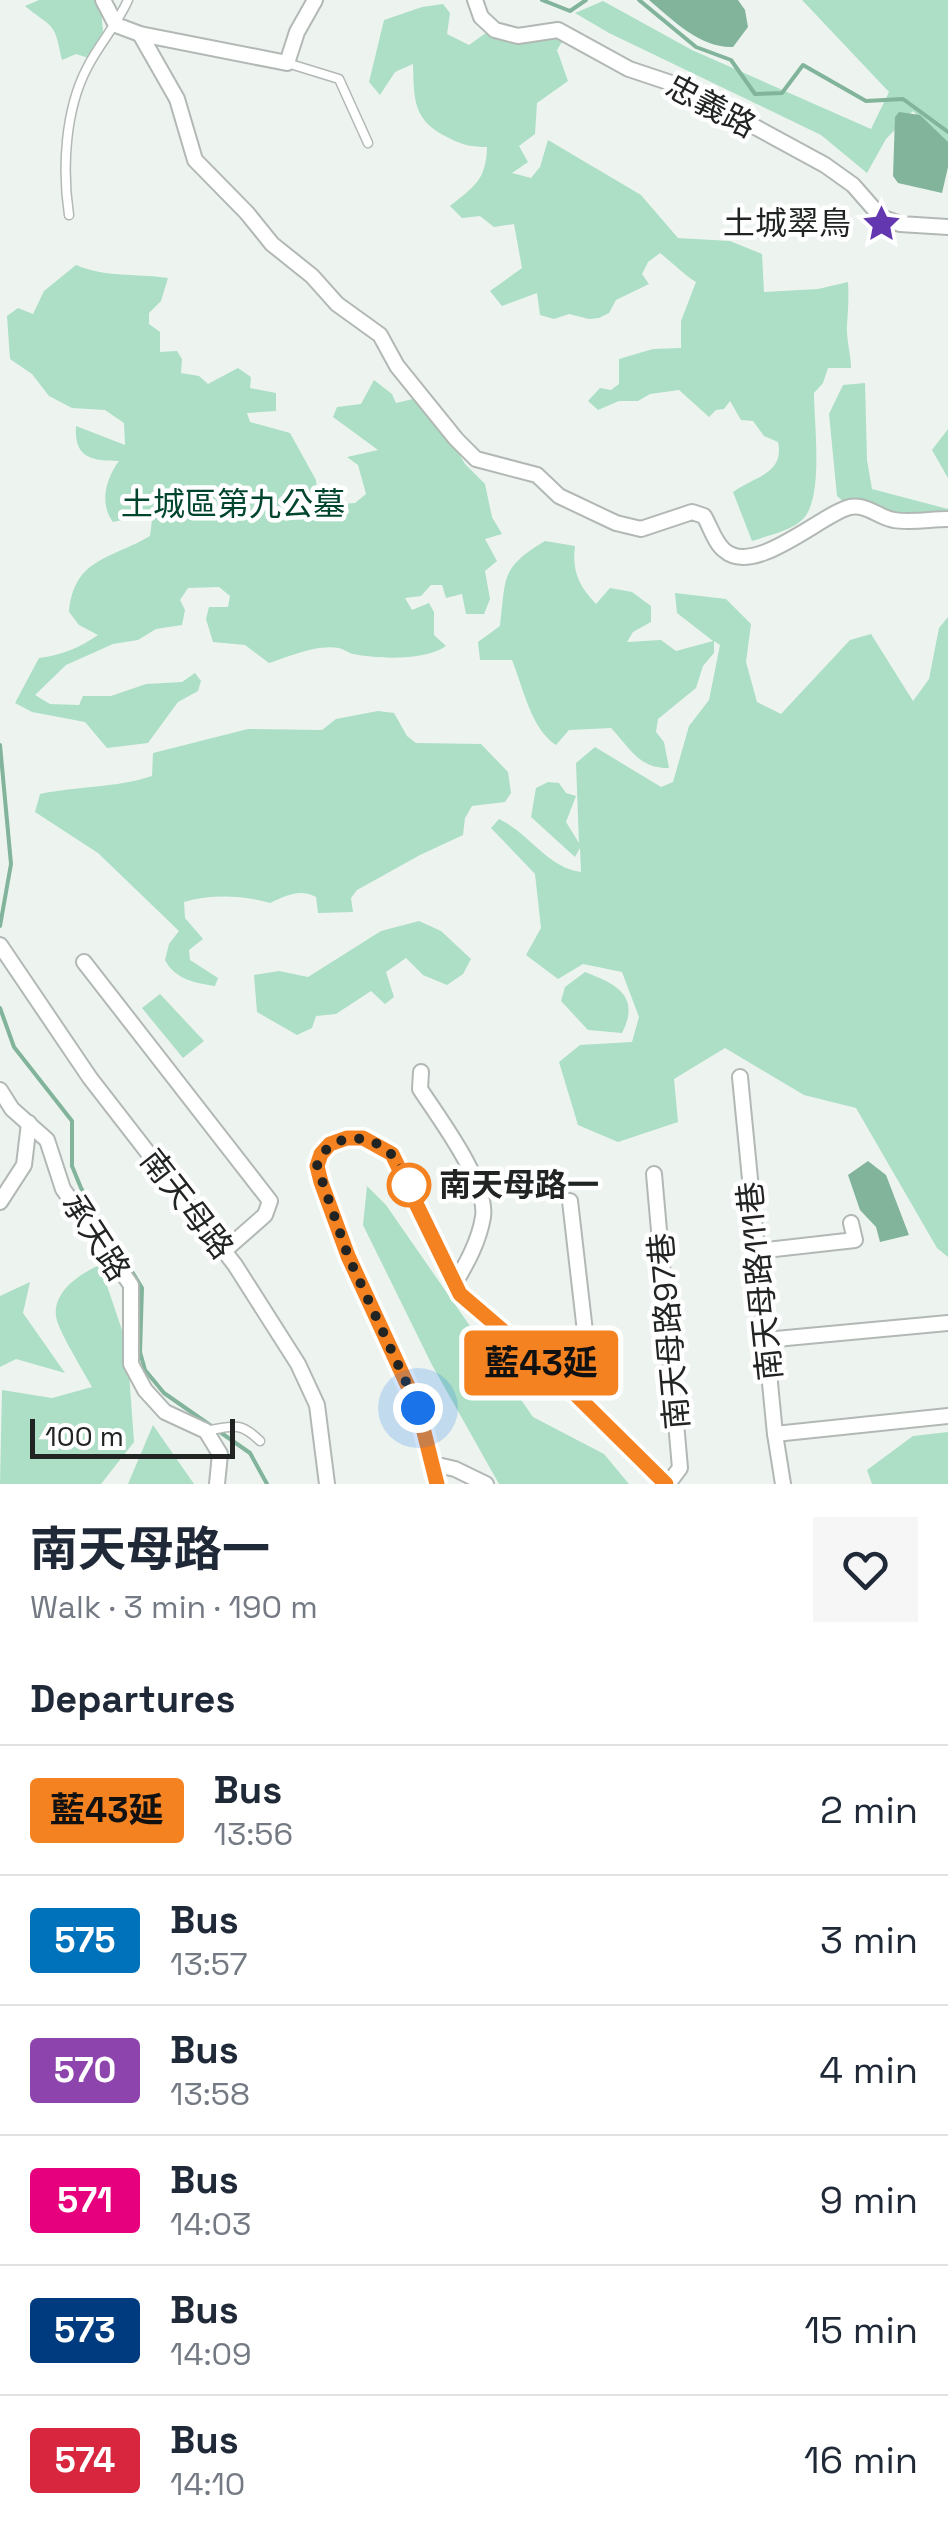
<!DOCTYPE html>
<meta charset="utf-8">
<style>
:root{--surface:#fff;--page:#f6f6f7;--text:#1f2937;--muted:#747a83;--line:#e0e1e3}
body{margin:0;font-family:"Space Grotesk","Noto Sans TC",sans-serif;background:var(--page);color:var(--text);height:100vh;display:flex;flex-direction:column;font-size:38px;white-space:nowrap}
*{box-sizing:border-box;margin:0}
p{font-size:32px;color:var(--muted)}
.icon{flex:none;width:55px;height:55px;fill:none;stroke:currentColor;stroke-width:2;stroke-linecap:round;stroke-linejoin:round}
.map{position:relative;height:1484px;overflow:hidden}
.drawer{display:flex;flex-direction:column;background:var(--surface);flex:1}
.drawer>*{flex:none}
.badge{padding:0 20px;border-radius:8px;font-size:35px;line-height:65px}
.scale{position:absolute;left:30px;bottom:25px;width:205px;box-sizing:border-box;padding-left:10px;border:5px solid #212423;border-top:0;font-size:28px;line-height:35px;white-space:nowrap;color:#212423;-webkit-text-stroke:8px #fff;paint-order:stroke}
.you{position:absolute;width:50px;height:50px;margin:-25px;border:8px solid #fff;border-radius:50%;background:#1a73e8;box-shadow:0 0 0 15px #1a73e833}
.map>.badge{position:absolute;translate:-50% -50%;box-shadow:0 0 0 5px #fff}
h2{padding:0 30px;font-size:38px;line-height:90px}
.round{display:grid;place-items:center;flex:none;width:105px;height:105px;border-radius:0px;background:var(--page)}
.headline{display:flex;align-items:center;justify-content:space-between;height:170px;padding:0 30px}
h1{font-size:48px;font-weight:700;line-height:75px}
ul{padding:0;list-style:none}
li{display:flex;align-items:center;gap:30px;height:130px;padding:0 30px;border-top:2px solid var(--line)}
li div{flex:1}
li b{display:block;font-size:38px}
li em{font-style:normal}
li .badge{min-width:110px;font-weight:700;text-align:center}
.map>svg:first-child{display:block}
.green{fill:#acdfc5}
.water{fill:#81b49a}
.lines{fill:none;stroke-linecap:round;stroke-linejoin:round}
.stream{stroke:#81b49a;stroke-width:4}
.service-casing{stroke:#b2b9b5;stroke-width:11}
.minor-casing{stroke:#b2b9b5;stroke-width:18}
.service{stroke:#fff;stroke-width:8}
.minor{stroke:#fff;stroke-width:14}
.line-casing{stroke:#fff;stroke-width:22}
.line{stroke:#f58220;stroke-width:15}
.walk{stroke:#212423;stroke-width:10;stroke-dasharray:0 18}
.stop-dot{fill:#fff;stroke:#f58220;stroke-width:5}
.labels{text-anchor:middle;dominant-baseline:central;stroke-width:9;stroke-linejoin:round;paint-order:stroke}
.street-label{font-size:32px;fill:#212423;stroke:#fff}
.poi-label{font-size:32px;fill:#212423;stroke:#fff;text-anchor:end}
.park-label{font-size:32px;fill:#00452d;stroke:#fff}
.stop-label{font-size:32px;font-weight:bold;fill:#212423;stroke:#fff;text-anchor:start}
</style>
<div class="map">
<svg width="948" height="1484" viewBox="0 0 948 1484">
<rect width="100%" height="100%" fill="#edf4f0"/>
<!-- green -->
<g class="green">
<path d="M39,0h61l4,42 -9,18 -19,-6 -14,6c-8,-40 -8,-30 -37,-54z"/>
<polygon points="802,0 948,0 948,145 913,111 886,139 867,173 821,135 609,33 575,13 603,1 692,50 871,129 889,92"/>
<path d="M443,4l7,9 -3,21 22,11 21,-15 76,5 -9,15 11,31 -31,22 -2,31 -16,12 9,16 -16,11 19,5 9,-11 8,-27 93,55 37,43 52,3 32,13 2,38 54,-3 30,-7c1,15 0,28 -1,43 -1,14 4,29 4,43h-23l-5,15 -9,10c0,29 10,105 -11,126 -12,12 -34,16 -51,22l-19,-49c20,-15 52,-18 45,-50l-14,-6 -11,-15 -12,-1 -11,-19 -6,8 -8,1 -7,7 -30,-27 -29,4 -12,7h-19l-21,9 -10,-9 12,-13 11,2 8,-6v-25l34,-10 28,-1v-27l15,-39c-13,-8 -23,-19 -36,-29l-12,9 -6,12 7,10 -33,16 -7,13 -10,5 -10,1 -20,-5 -15,5 -14,-4 -3,-22 -35,13 -12,-15 32,-23 -8,-44 -20,3 -14,-11 -18,2 -12,-12c25,-20 36,-26 37,-59 -15,0 -25,-2 -38,-9 -36,-17 -35,-37 -36,-74l-18,8 -15,23 -11,-13 15,-62 38,-13z"/>
<path d="M76,265c30,13 59,8 92,13l-7,23 -12,12v11l11,8v20l17,-1 5,8 -1,14 18,3 9,8 30,-16 13,9 -1,11 26,5v18l-29,2 3,9 40,11 26,47 1,19 9,6 29,-2 11,-9 -8,-29 -11,-8 31,-7 -45,-33 4,-10 24,-3 13,-24 18,14 4,9 21,-5 32,38 16,28 20,20 7,33 10,17 -17,5 12,22 -12,10 5,28 -6,15h-18l-4,-20 -16,4 -4,-13h-11l-10,11 -16,2 7,12 17,-7 5,9v23l12,11c-21,15 -68,13 -93,8 -5,-1 -9,-5 -14,-6 -22,-4 -49,8 -70,15l-24,-18 -32,-3 -7,-23 3,-12h19l2,-11 -11,-9 -31,1 -8,12 5,10 -3,15 -26,4 -18,11 -25,4 -47,21 -31,30 15,9 29,1 4,-9h28l35,-12 36,-2 13,-9 6,8 -3,10 -20,11 -30,41 -41,5 -22,-26 -53,-10 -17,-9 24,-45c23,-3 40,-10 59,-23l-19,-10 -10,-13c5,-54 42,-53 81,-76l2,-16 -13,-11 -12,10 -14,3c-14,-18 -7,-44 6,-61 -28,0 -45,-3 -43,-35l49,19 -1,-22 -19,-13 -33,-2 -23,-12 -17,-22 -22,-15 -3,-43 11,-8 15,6 11,-23z"/>
<polygon points="865,383 867,460 872,489 948,509 948,525 859,515 837,496 829,414 843,385"/>
<polygon points="948,429 948,478 932,450"/>
<path d="M545,541l30,5c-3,25 3,39 21,58l14,-16 22,4 19,14v16l-18,10 -6,10 34,-2 15,11 37,-10 -36,-28 -2,-20 51,6 25,25 -5,38 11,40 24,12 69,-74 21,-6 42,67 16,-22 10,-51 9,-11v640l-11,-9 -81,-140 -52,-13 -79,-47 -51,31 4,43 -60,20 -40,-17 -19,-63 21,-17 52,-3 7,-25 -17,-45 -39,-8 -25,15 -32,-24 15,-27 -6,-54 -44,-46 8,-9c30,14 49,49 82,53l-1,-24 -5,9 -44,-40 5,-29 12,-6 11,1 7,10 10,3 -10,26 13,21 -3,-80 19,-16 66,40 12,-5 16,-56 20,-26 11,-55 -6,-4v12l-11,13 -7,22 -38,31 -2,13 8,10 5,26c-30,1 -39,-20 -58,-40l-42,2 -13,15c-25,-16 -33,-58 -44,-85h-32l-2,-18 22,-16c6,-49 0,-58 45,-85z"/>
<path d="M378,711l16,2 13,23 9,7 65,1 27,28 3,21 -6,9 -33,4 -7,12 -2,17 -43,20 -63,35 -6,8 2,14 -35,1 -2,-16c-16,-9 -31,-1 -46,6 -26,-8 -60,-9 -86,-1l1,16 18,21 -14,11 1,10 28,18 -3,8c-21,-3 -40,-7 -50,-26l4,-16 10,-13 -81,-78 -63,-41 5,-18c37,-8 76,-6 112,-18l1,-23 95,-24 74,1 14,-11z"/>
<polygon points="419,921 441,931 471,959 463,974 447,985 423,975 406,958 386,972 394,997 385,1004 371,991 336,1014 316,1016 312,1028 297,1035 257,1012 254,975 279,971 308,977 381,931"/>
<path d="M585,972c31,12 56,24 37,61l-34,-3 -27,-29 4,-14z"/>
<polygon points="160,994 204,1041 183,1058 142,1008"/>
<polygon points="367,1186 386,1205 533,1417 604,1454 629,1484 499,1484 432,1365 363,1225"/>
<path d="M100,1265l27,80 7,97 -33,42h-101l2,-94 50,8 40,-11c-8,-15 -35,-58 -36,-71 -3,-25 25,-43 44,-51z"/>
<polygon points="30,1282 23,1313 65,1373 16,1359 0,1367 0,1296"/>
<polygon points="153,1425 194,1484 128,1484"/>
<polygon points="948,1432 948,1484 872,1484 867,1470 913,1436"/>
</g>
<!-- water -->
<g class="water">
<path d="M649,0h89l7,10 3,17 -15,20c-33,1 -59,-26 -84,-47z"/>
<polygon points="899,112 920,115 948,142 948,167 942,193 898,183 893,176 895,117"/>
<polygon points="868,1161 886,1175 909,1235 880,1242 876,1227 860,1210 848,1175"/>
</g>
<g class="lines">
<!-- stream -->
<g class="stream">
<polyline points="542,0 570,11 586,0"/>
<polyline points="639,0 696,47 731,60 755,94 782,93 803,65 866,101 903,99 948,132"/>
<polyline points="0,745 11,864 0,926"/>
<polyline points="0,1008 14,1047 72,1121 72,1166 81,1188 142,1288 140,1352 145,1370 164,1393 250,1453 267,1484"/>
</g>
<defs>
<g id="service">
<polyline points="287,63 339,79 368,143"/>
<path d="M69,215c-7,-46 -4,-105 18,-147 12,-24 30,-43 41,-68"/>
<path d="M206,1431c26,-5 34,-10 54,10"/>
</g>
<g id="minor">
<polyline points="103,0 116,25 140,34 287,63 297,32 315,0"/>
<polyline points="475,0 481,17 495,30 518,36 558,30 629,69 680,86 825,165 853,185 881,217 900,224 948,227"/>
<path d="M140,34l37,65 18,61 52,53 25,31 40,32 25,28 43,31 17,31 59,73 20,20 61,16 22,21 57,27 25,6 51,-17 12,4c6,10 11,27 20,34 30,28 99,-37 126,-43 18,-3 29,11 44,13 17,3 37,-1 54,-1"/>
<polyline points="0,945 90,1078 235,1265 298,1364 317,1405 327,1484"/>
<polyline points="84,962 270,1201 265,1215 224,1251"/>
<path d="M421,1072l-1,17c19,29 68,94 63,128 -4,24 -16,46 -28,66"/>
<polyline points="740,1077 775,1434 783,1484"/>
<polyline points="0,1090 12,1109 47,1140 63,1189 131,1285 131,1364 145,1390 165,1412 206,1431 220,1454 217,1484"/>
<polyline points="654,1174 680,1468 668,1484"/>
<polyline points="570,1201 590,1375 579,1397"/>
<polyline points="0,1202 24,1165 29,1123"/>
<polyline points="757,1251 855,1240 851,1223"/>
<polyline points="765,1340 948,1323"/>
<polyline points="775,1434 948,1416"/>
<polyline points="433,1464 455,1469 486,1484"/>
<polyline points="437,1484 418,1408 348,1257 321,1183 317,1166 321,1154 331,1144 347,1138 363,1138 392,1154 460,1294 565,1383 666,1484"/>
</g>
</defs>
<!-- service casing -->
<use href="#service" class="service-casing"/>
<!-- minor casing -->
<use href="#minor" class="minor-casing"/>
<!-- service -->
<use href="#service" class="service"/>
<!-- minor -->
<use href="#minor" class="minor"/>
</g>
<g class="lines">
<defs>
<polyline id="line" points="437,1484 418,1408 348,1256 321,1182 317,1166 321,1154 330,1144 347,1138 363,1138 392,1154 460,1294 565,1384 666,1484"/>
</defs>
<!-- line casing -->
<use href="#line" class="line-casing"/>
<!-- line -->
<use href="#line" class="line"/>
<!-- walk -->
<path class="walk" d="M409,1185c-6,-12 -11,-25 -21,-34 -23,-20 -62,-17 -71,15l31,90 70,152"/>
</g>
<!-- icons -->
<defs>
<symbol id="sight-bare" viewBox="-9 -9 18 18"><path d="M0-6L1.8-2.2L6-1.7L2.9 1.2L3.7 5.4L0 3.3L-3.7 5.4L-2.9 1.2L-6-1.7L-1.8-2.2Z" fill="#6337af" stroke="#fff" stroke-width="2.5" paint-order="stroke"/></symbol>
</defs>
<g fill-rule="evenodd">
<use href="#sight-bare" x="854" y="196" width="55" height="55"/>
</g>
<!-- markers -->
<circle class="stop-dot" cx="409" cy="1185" r="20"/>
<g class="labels">
<!-- street labels -->
<g class="street-label">
<text transform="translate(711 106) rotate(28)">忠義路</text>
<text transform="translate(187 1204) rotate(52)">南天母路</text>
<text transform="translate(96 1237) rotate(57)">承天路</text>
<text transform="translate(760 1281) rotate(-96)">南天母路111巷</text>
<text transform="translate(669 1331) rotate(-95)">南天母路97巷</text>
</g>
<!-- poi labels -->
<g class="poi-label">
<text x="851" y="223">土城翠鳥</text>
</g>
<!-- park labels -->
<g class="park-label">
<text x="233" y="504">土城區第九公墓</text>
</g>
<!-- stop labels -->
<g class="stop-label">
<text x="439" y="1185">南天母路一</text>
</g>
</g>
</svg>
<div class="scale">100 m</div>
<div class="you" style="left:418px;top:1408px"></div>
<b class="badge" style="left:541px;top:1363px;background:#f58220;color:#111">藍43延</b>
</div>
<section class="drawer">
<div class="headline"><div><h1>南天母路一</h1><p>Walk · 3 min · 190 m</p></div><a class="round"><svg class="icon" aria-label="heart" viewBox="0 0 24 24"><path d="M12 20l-8-8c-3-5 5-10 8-4 3-6 11-1 8 4z"/></svg></a></div>
<h2>Departures</h2>
<ul>
<li><span class="badge" style="background:#f58220;color:#111">藍43延</span><div><b>Bus</b><p>13:56</p></div><em>2 min</em></li>
<li><span class="badge" style="background:#0072bc;color:#fff">575</span><div><b>Bus</b><p>13:57</p></div><em>3 min</em></li>
<li><span class="badge" style="background:#8e44ad;color:#fff">570</span><div><b>Bus</b><p>13:58</p></div><em>4 min</em></li>
<li><span class="badge" style="background:#e6007e;color:#fff">571</span><div><b>Bus</b><p>14:03</p></div><em>9 min</em></li>
<li><span class="badge" style="background:#003b80;color:#fff">573</span><div><b>Bus</b><p>14:09</p></div><em>15 min</em></li>
<li><span class="badge" style="background:#d7263d;color:#fff">574</span><div><b>Bus</b><p>14:10</p></div><em>16 min</em></li>
</ul>
</section>
